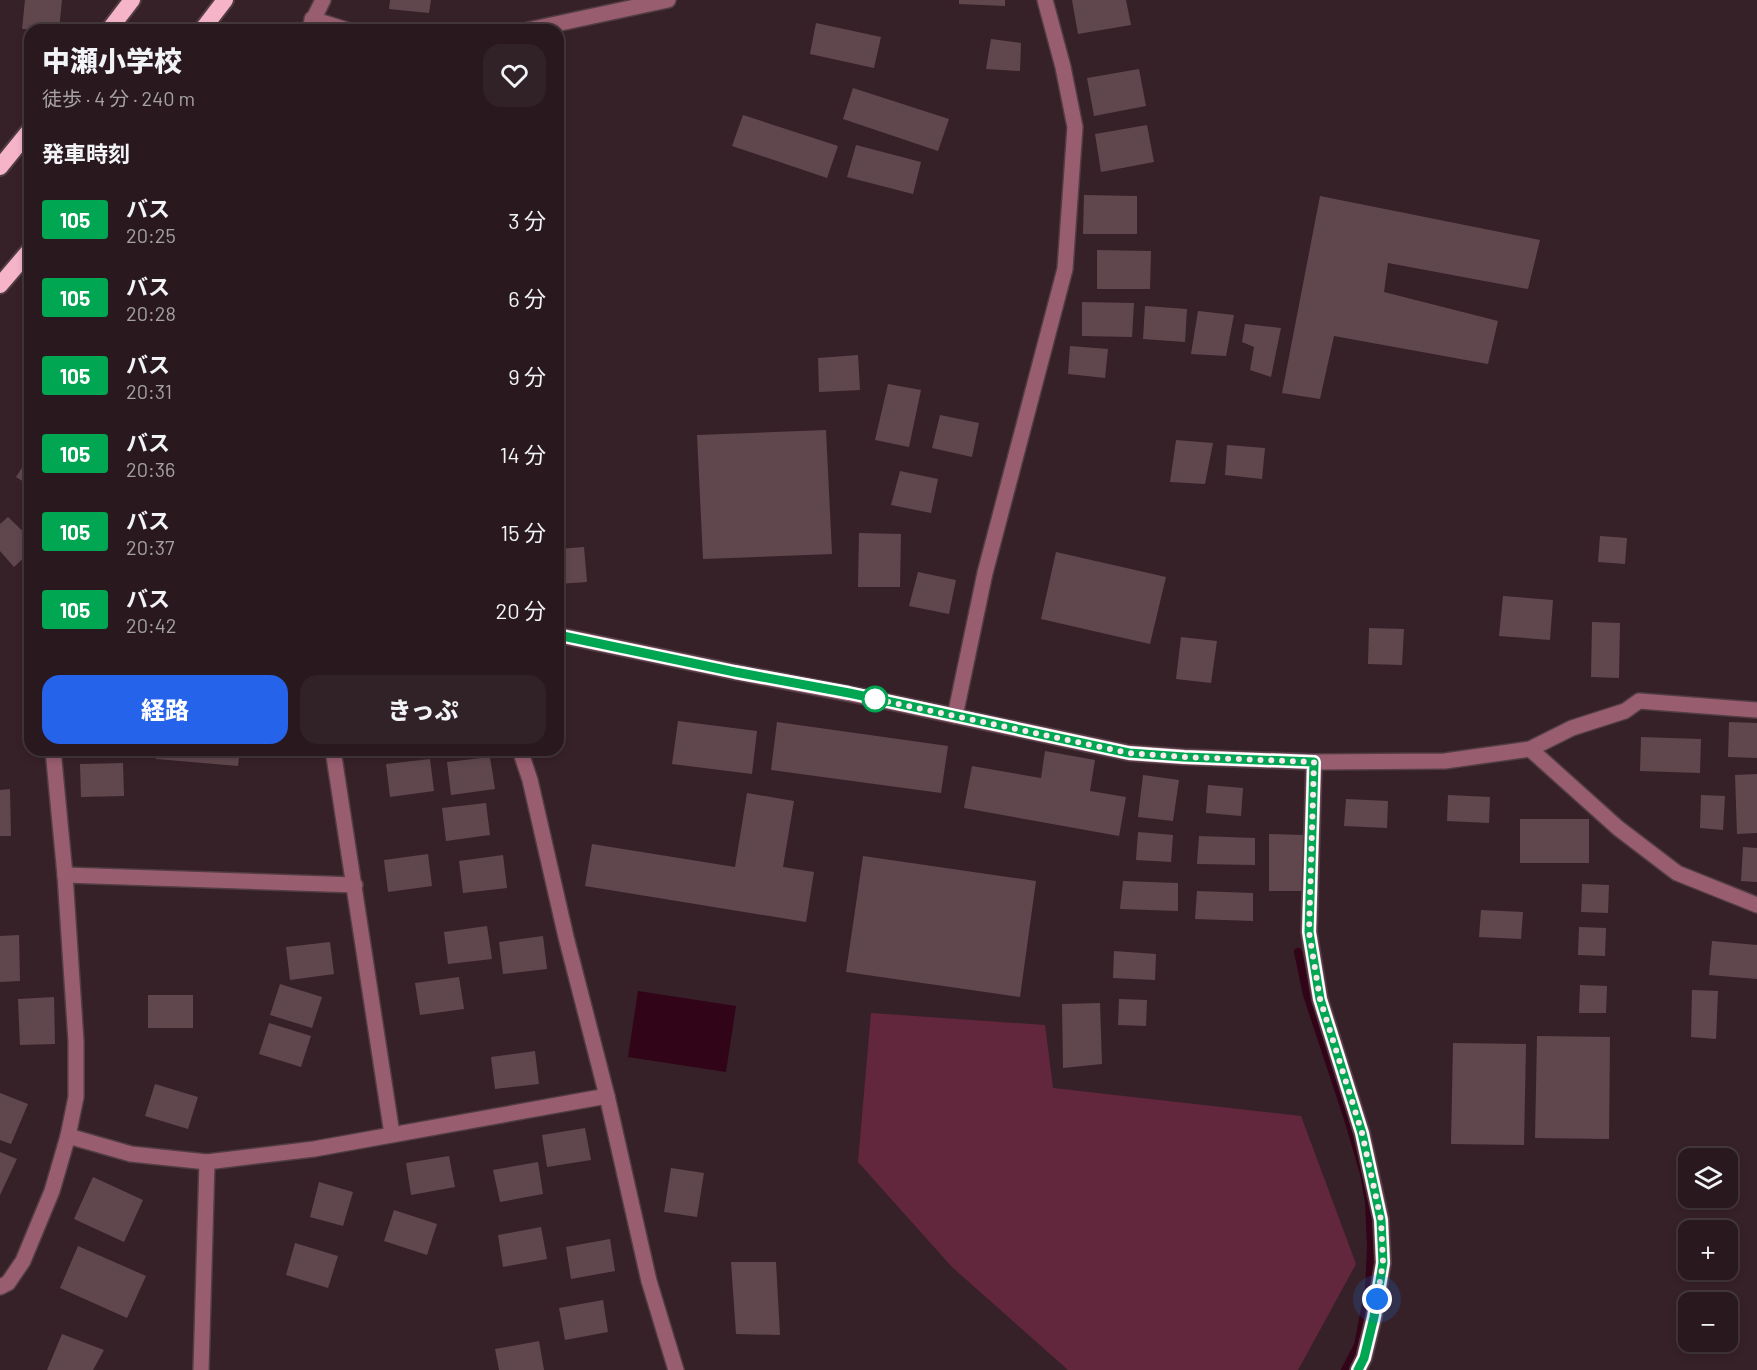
<!DOCTYPE html>
<html lang="ja">
<meta charset="utf-8">
<style>
:root{--surface:#29191e;--page:#312227;--text:#f1f3f6;--muted:#a5a0a4;--line:#45383c;--accent:#2563eb}
body{margin:0;font-family:Barlow,"Noto Sans JP",sans-serif;background:var(--page);color:var(--text);height:100vh;display:flex;flex-direction:column;font-size:22px;white-space:nowrap}
*{box-sizing:border-box;margin:0}
p{font-size:20px;color:var(--muted)}
.icon{flex:none;width:33px;height:33px;fill:none;stroke:currentColor;stroke-width:2;stroke-linecap:round;stroke-linejoin:round}
.map{position:relative;flex:1;overflow:hidden}
.panel{position:absolute;left:24px;top:24px;width:540px;height:732px;display:flex;flex-direction:column;background:var(--surface);border-radius:18px;box-shadow:0 3px 9px #0003,0 0 0 2px var(--line)}
.panel>*{flex:none}
.badge{padding:0 12px;border-radius:4px;font-size:21px;line-height:39px}
.buttons{position:absolute;left:1678px;top:1148px;display:grid;gap:12px}
.buttons a{display:grid;place-items:center;width:60px;height:60px;border-radius:12px;background:var(--surface);box-shadow:0 3px 9px #0003,0 0 0 2px var(--line);font-size:30px}
.you{position:absolute;width:30px;height:30px;margin:-15px;border:4px solid #fff;border-radius:50%;background:#1a73e8;box-shadow:0 0 0 9px #1a73e833}
.map>.badge{position:absolute;translate:-50% -50%;box-shadow:0 0 0 3px #fff}
h2{padding:0 18px;font-size:22px;line-height:54px}
.round{display:grid;place-items:center;flex:none;width:63px;height:63px;border-radius:18px;background:var(--page)}
.headline{display:flex;align-items:center;justify-content:space-between;height:102px;padding:0 18px}
h1{font-size:28px;font-weight:800;line-height:45px}
.button{display:flex;gap:12px;margin-top:auto;padding:12px 18px}
.button a{flex:1;height:69px;border-radius:18px;background:var(--accent);color:#fff;font-size:24px;font-weight:800;line-height:69px;text-align:center}
.button a+a{background:var(--page);color:var(--text)}
ul{padding:0;list-style:none}
li{display:flex;align-items:center;gap:18px;height:78px;padding:0 18px}
li div{flex:1}
li b{display:block;font-size:22px}
li em{font-style:normal}
li .badge{min-width:66px;font-weight:700;text-align:center}
.map>svg:first-child{display:block}
.green{fill:#63273d}
.water{fill:#310417}
.lines{fill:none;stroke-linecap:round;stroke-linejoin:round}
.stream{stroke:#310417;stroke-width:8}
.building{fill:#60474e}
.minor-casing{stroke:#523d44;stroke-width:18}
.tertiary-casing{stroke:#523d44;stroke-width:18}
.trunk-casing{stroke:#523d44;stroke-width:20}
.minor{stroke:#995d70;stroke-width:15}
.tertiary{stroke:#995d70;stroke-width:15}
.trunk{stroke:#f5b4c8;stroke-width:16}
.line-casing{stroke:#fff;stroke-width:14}
.line{stroke:#00a651;stroke-width:9}
.walk{stroke:#f9e9ed;stroke-width:6;stroke-dasharray:0 10.8}
.stop-dot{fill:#fff;stroke:#00a651;stroke-width:3}
</style>
<div class="map">
<svg width="1757" height="1370" viewBox="0 0 1757 1370">
<rect width="100%" height="100%" fill="#372128"/>
<!-- green -->
<polygon class="green" points="871,1013 1045,1025 1053,1088 1301,1116 1356,1264 1298,1370 1068,1370 952,1267 858,1162"/>
<!-- water -->
<polygon class="water" points="638,991 736,1006 726,1072 628,1057"/>
<g class="lines">
<!-- stream -->
<polyline class="stream" points="1298,952 1307,995 1348,1119 1364,1174 1369,1203 1371,1246 1369,1288 1358,1345 1345,1370"/>
</g>
<!-- building -->
<g class="building">
<polygon points="25,0 62,0 59,30 22,29"/>
<polygon points="390,0 431,0 429,13 389,9"/>
<polygon points="959,0 1005,0 1005,6 959,4"/>
<polygon points="1072,0 1126,0 1131,25 1078,34"/>
<polygon points="816,23 881,37 874,68 810,54"/>
<polygon points="991,39 1021,43 1020,71 986,69"/>
<polygon points="1139,69 1146,106 1094,116 1087,78"/>
<polygon points="853,88 949,119 938,151 843,119"/>
<polygon points="743,115 838,146 827,178 732,146"/>
<polygon points="1147,125 1154,162 1101,172 1095,134"/>
<polygon points="856,145 921,162 913,194 847,177"/>
<polygon points="1084,195 1137,196 1137,234 1083,234"/>
<polygon points="1320,196 1540,240 1528,289 1388,263 1384,292 1498,321 1488,364 1334,336 1320,399 1282,393"/>
<polygon points="1097,250 1151,251 1150,289 1097,289"/>
<polygon points="1082,302 1134,303 1132,337 1082,336"/>
<polygon points="1145,306 1187,309 1185,342 1143,339"/>
<polygon points="1198,311 1234,315 1226,356 1191,354"/>
<polygon points="1245,324 1281,328 1271,377 1250,370 1254,347 1242,342"/>
<polygon points="1070,346 1108,349 1105,378 1068,374"/>
<polygon points="858,355 860,390 819,392 818,358"/>
<polygon points="888,384 921,390 909,447 875,440"/>
<polygon points="940,415 979,423 972,457 932,448"/>
<polygon points="826,430 832,554 703,559 697,435"/>
<polygon points="1176,440 1213,443 1205,484 1170,482"/>
<polygon points="1227,445 1265,448 1262,479 1225,475"/>
<polygon points="30,455 30,486 16,477"/>
<polygon points="900,471 938,479 931,513 891,505"/>
<polygon points="8,517 30,538 30,552 14,567 0,551 0,524"/>
<polygon points="859,533 901,534 900,587 858,587"/>
<polygon points="1600,536 1627,538 1625,564 1598,562"/>
<polygon points="584,547 587,582 558,584 558,549"/>
<polygon points="1056,552 1166,577 1150,644 1041,619"/>
<polygon points="918,572 956,580 949,614 909,606"/>
<polygon points="1503,596 1553,600 1550,640 1499,636"/>
<polygon points="1592,622 1620,623 1619,678 1591,677"/>
<polygon points="1369,628 1404,629 1402,665 1368,664"/>
<polygon points="1181,637 1217,641 1211,683 1176,679"/>
<polygon points="678,721 757,731 752,774 672,764"/>
<polygon points="777,722 948,746 941,793 771,770"/>
<polygon points="1729,722 1757,723 1757,758 1728,757"/>
<polygon points="1641,737 1701,739 1700,773 1640,771"/>
<polygon points="156,750 240,750 238,766 156,759"/>
<polygon points="1045,751 1095,760 1090,791 1126,797 1119,836 964,808 972,766 1041,778"/>
<polygon points="490,757 495,789 451,795 447,762"/>
<polygon points="430,759 434,791 390,797 386,764"/>
<polygon points="123,763 124,796 81,797 80,764"/>
<polygon points="1757,774 1757,833 1737,834 1735,775"/>
<polygon points="1143,775 1179,780 1173,821 1138,817"/>
<polygon points="1208,785 1243,788 1241,816 1206,813"/>
<polygon points="10,789 11,836 0,836 0,790"/>
<polygon points="747,793 794,801 783,867 814,872 806,922 585,886 592,844 735,867"/>
<polygon points="1448,795 1490,797 1489,823 1447,821"/>
<polygon points="1701,795 1725,796 1723,830 1700,828"/>
<polygon points="1346,799 1388,801 1387,828 1344,826"/>
<polygon points="486,803 490,835 446,841 442,808"/>
<rect x="1520" y="819" width="69" height="44"/>
<polygon points="1138,832 1173,835 1171,862 1136,860"/>
<polygon points="1269,834 1304,835 1303,891 1269,891"/>
<polygon points="1199,836 1255,838 1255,865 1197,864"/>
<polygon points="1743,847 1757,848 1757,882 1741,881"/>
<polygon points="428,854 432,886 388,892 384,860"/>
<polygon points="503,855 507,888 463,893 459,861"/>
<polygon points="863,856 1036,881 1020,997 846,972"/>
<polygon points="1123,881 1178,883 1178,911 1120,909"/>
<polygon points="1582,884 1609,885 1608,913 1581,912"/>
<polygon points="1197,891 1253,893 1253,921 1195,919"/>
<polygon points="1481,910 1523,912 1521,939 1479,937"/>
<polygon points="487,926 492,959 448,964 444,932"/>
<polygon points="1579,927 1606,928 1605,956 1578,955"/>
<polygon points="19,935 20,981 0,982 0,936"/>
<polygon points="543,936 547,969 503,974 499,942"/>
<polygon points="1712,941 1757,945 1757,979 1709,975"/>
<polygon points="330,942 334,974 290,980 286,947"/>
<polygon points="1114,951 1156,954 1155,980 1113,978"/>
<polygon points="459,977 464,1009 420,1015 415,983"/>
<polygon points="280,984 322,997 312,1028 270,1015"/>
<polygon points="1580,985 1607,986 1606,1013 1579,1013"/>
<polygon points="1692,990 1718,991 1716,1039 1691,1037"/>
<rect x="148" y="995" width="45" height="33"/>
<polygon points="54,997 55,1044 20,1045 18,999"/>
<polygon points="1119,999 1147,1000 1146,1026 1118,1025"/>
<polygon points="1100,1003 1102,1064 1063,1068 1062,1004"/>
<polygon points="269,1023 311,1036 301,1067 259,1054"/>
<polygon points="1537,1036 1610,1037 1609,1139 1535,1138"/>
<polygon points="1453,1043 1526,1044 1524,1145 1451,1144"/>
<polygon points="535,1051 539,1084 495,1089 491,1057"/>
<polygon points="155,1084 198,1097 188,1129 145,1116"/>
<polygon points="0,1093 28,1104 11,1144 0,1140"/>
<polygon points="585,1128 591,1160 547,1167 542,1135"/>
<polygon points="0,1152 17,1159 0,1195"/>
<polygon points="449,1156 455,1187 411,1195 406,1163"/>
<polygon points="538,1162 543,1194 500,1202 493,1170"/>
<polygon points="671,1168 704,1173 697,1217 664,1212"/>
<polygon points="93,1177 143,1200 124,1242 74,1219"/>
<polygon points="319,1182 353,1192 343,1226 310,1217"/>
<polygon points="394,1210 437,1224 427,1255 384,1241"/>
<polygon points="541,1227 547,1259 503,1267 498,1235"/>
<polygon points="610,1239 615,1271 571,1279 566,1247"/>
<polygon points="295,1243 338,1256 328,1288 286,1275"/>
<polygon points="78,1246 146,1276 127,1318 60,1288"/>
<polygon points="731,1262 776,1262 780,1335 736,1334"/>
<polygon points="603,1300 608,1332 565,1340 559,1308"/>
<polygon points="62,1334 104,1350 93,1370 47,1370"/>
<polygon points="539,1341 544,1370 499,1370 495,1349"/>
</g>
<g class="lines">
<defs>
<g id="minor">
<polyline points="312,19 347,30"/>
<polyline points="528,30 668,0"/>
<polyline points="558,635 735,672 871,698 1129,753 1184,757 1314,762 1445,761 1530,749 1572,728 1625,711 1639,701 1757,710"/>
<polyline points="955,716 985,573 1065,269 1075,127 1063,67 1045,0"/>
<polyline points="1530,749 1618,828 1677,873 1757,905"/>
<polyline points="333,750 392,1134"/>
<polyline points="1314,762 1309,932 1320,999 1362,1133 1381,1219 1383,1263 1374,1317 1364,1358 1358,1370"/>
<polyline points="65,875 355,885"/>
<polyline points="68,1136 131,1154 207,1162 314,1149 607,1096"/>
<polyline points="0,1287 8,1283 23,1261 52,1191 68,1136 76,1097 76,1041 65,875 53,750"/>
<polyline points="201,1370 207,1162"/>
</g>
<g id="tertiary">
<polyline points="308,30 323,0"/>
<polyline points="520,750 530,780 566,937 607,1096 649,1281 676,1370"/>
</g>
<g id="trunk">
<polyline points="109,30 132,0"/>
<polyline points="202,30 225,0"/>
<polyline points="0,167 30,130"/>
<polyline points="0,285 30,250"/>
</g>
</defs>
<!-- minor casing -->
<use href="#minor" class="minor-casing"/>
<!-- tertiary casing -->
<use href="#tertiary" class="tertiary-casing"/>
<!-- trunk casing -->
<use href="#trunk" class="trunk-casing"/>
<!-- minor -->
<use href="#minor" class="minor"/>
<!-- tertiary -->
<use href="#tertiary" class="tertiary"/>
<!-- trunk -->
<use href="#trunk" class="trunk"/>
</g>
<g class="lines">
<defs>
<polyline id="line" points="558,635 735,672 849,693 1129,753 1184,757 1314,762 1309,932 1320,999 1362,1133 1381,1220 1383,1263 1374,1317 1364,1358 1358,1370"/>
</defs>
<!-- line casing -->
<use href="#line" class="line-casing"/>
<!-- line -->
<use href="#line" class="line"/>
<!-- walk -->
<polyline class="walk" points="875,699 871,698 1129,753 1184,757 1314,762 1309,932 1320,999 1362,1133 1381,1220 1383,1263 1377,1299"/>
</g>
<!-- markers -->
<circle class="stop-dot" cx="875" cy="699" r="12"/>
</svg>
<div class="buttons">
<a><svg class="icon" aria-label="layers" viewBox="0 0 24 24"><path d="M12 4l9 5-9 5-9-5zM3 14l9 5 9-5"/></svg></a>
<a>+</a>
<a>−</a>
</div>
<div class="you" style="left:1377px;top:1299px"></div>
<section class="panel">
<div class="headline"><div><h1>中瀬小学校</h1><p>徒歩 · 4 分 · 240 m</p></div><a class="round"><svg class="icon" aria-label="heart" viewBox="0 0 24 24"><path d="M12 20l-8-8c-3-5 5-10 8-4 3-6 11-1 8 4z"/></svg></a></div>
<h2>発車時刻</h2>
<ul>
<li><span class="badge" style="background:#00a651;color:#fff">105</span><div><b>バス</b><p>20:25</p></div><em>3 分</em></li>
<li><span class="badge" style="background:#00a651;color:#fff">105</span><div><b>バス</b><p>20:28</p></div><em>6 分</em></li>
<li><span class="badge" style="background:#00a651;color:#fff">105</span><div><b>バス</b><p>20:31</p></div><em>9 分</em></li>
<li><span class="badge" style="background:#00a651;color:#fff">105</span><div><b>バス</b><p>20:36</p></div><em>14 分</em></li>
<li><span class="badge" style="background:#00a651;color:#fff">105</span><div><b>バス</b><p>20:37</p></div><em>15 分</em></li>
<li><span class="badge" style="background:#00a651;color:#fff">105</span><div><b>バス</b><p>20:42</p></div><em>20 分</em></li>
</ul>
<div class="button"><a>経路</a><a>きっぷ</a></div>
</section>
</div>
